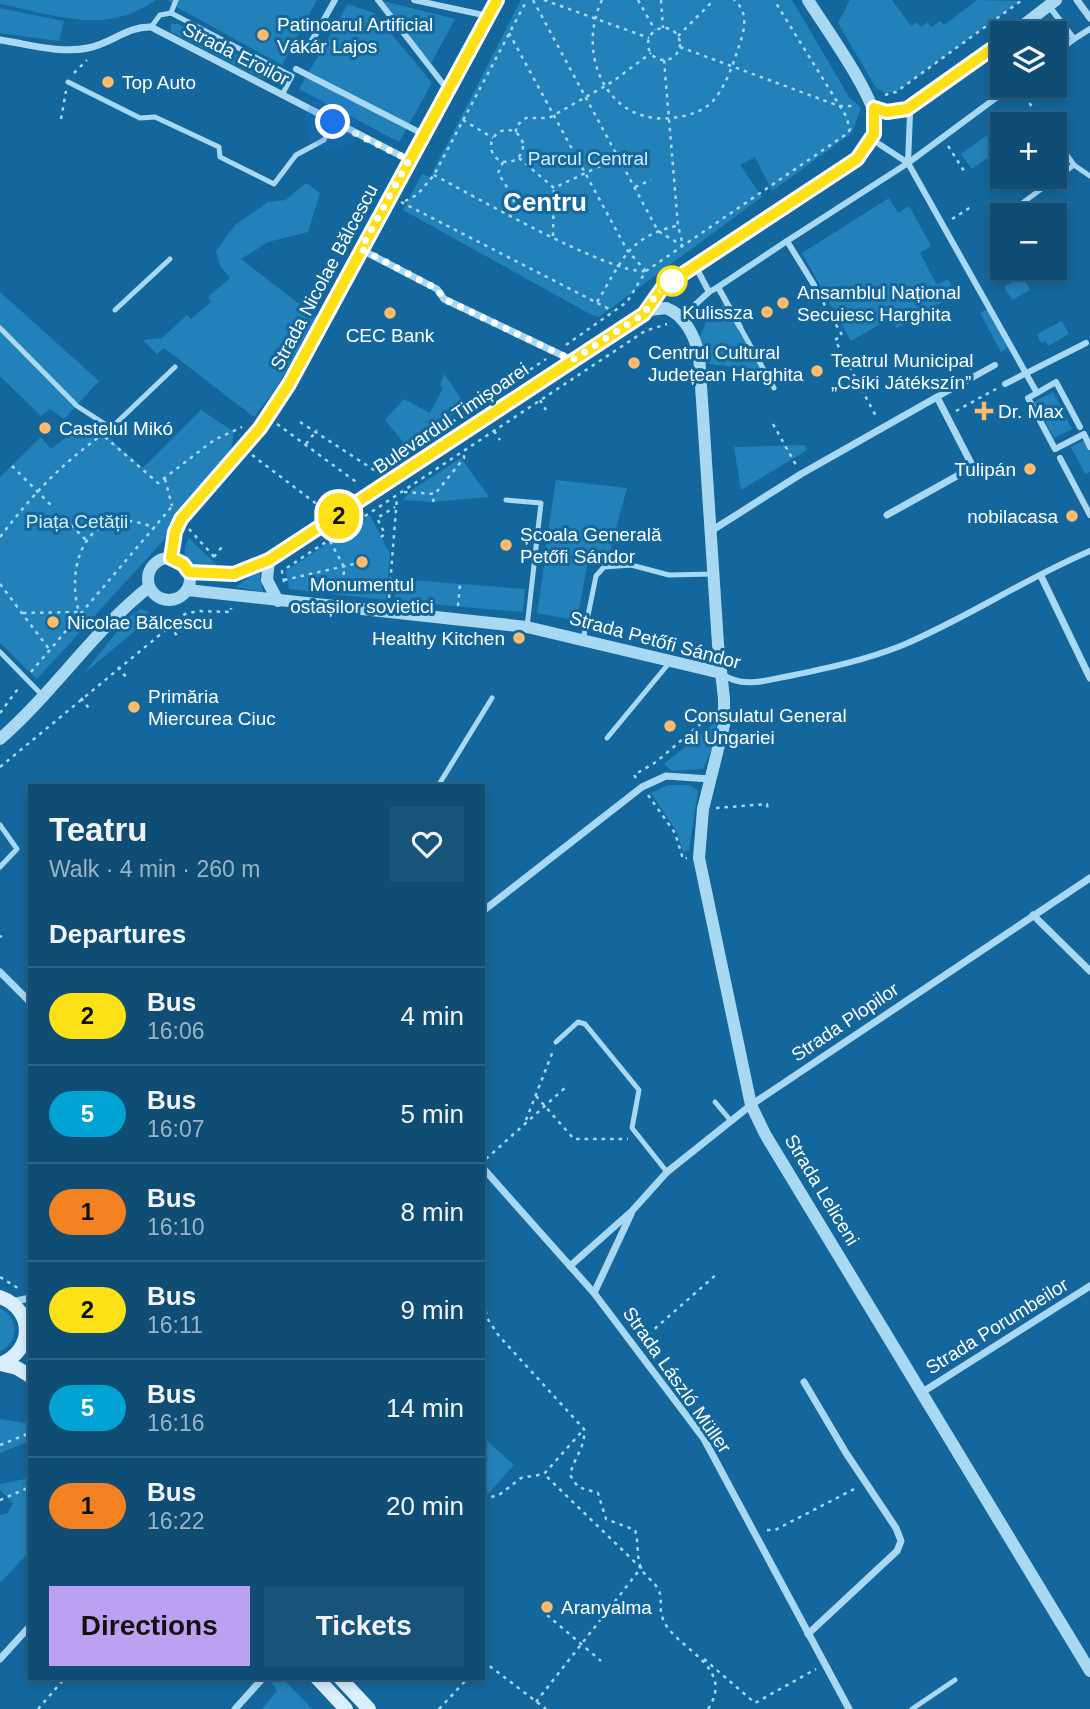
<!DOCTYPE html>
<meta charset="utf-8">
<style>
:root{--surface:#0f4d75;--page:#18547a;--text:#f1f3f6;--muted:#9bb4c5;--line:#2f6487;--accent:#bca0f2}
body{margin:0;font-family:Arial,sans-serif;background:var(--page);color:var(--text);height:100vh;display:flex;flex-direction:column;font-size:26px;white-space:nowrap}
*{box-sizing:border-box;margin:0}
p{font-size:23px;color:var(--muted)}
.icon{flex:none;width:38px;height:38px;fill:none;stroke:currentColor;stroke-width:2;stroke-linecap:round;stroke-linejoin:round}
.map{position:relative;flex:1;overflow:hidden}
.sheet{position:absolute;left:28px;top:784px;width:457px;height:896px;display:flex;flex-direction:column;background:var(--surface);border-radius:0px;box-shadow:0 4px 10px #0003,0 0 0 2px var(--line)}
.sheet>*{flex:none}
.badge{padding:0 14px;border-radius:23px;font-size:24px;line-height:46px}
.tools{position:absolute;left:990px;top:21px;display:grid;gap:14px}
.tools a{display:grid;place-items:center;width:77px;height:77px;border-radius:0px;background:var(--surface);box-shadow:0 4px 10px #0003,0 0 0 2px var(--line);font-size:35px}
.you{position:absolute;width:35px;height:35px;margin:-18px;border:5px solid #fff;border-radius:50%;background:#1a73e8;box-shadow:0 0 0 10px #1a73e833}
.map>.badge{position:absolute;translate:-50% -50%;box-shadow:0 0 0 4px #fff}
h2{padding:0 21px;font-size:26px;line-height:63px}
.round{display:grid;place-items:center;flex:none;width:74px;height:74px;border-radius:0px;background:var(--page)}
.headline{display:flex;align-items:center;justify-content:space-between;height:119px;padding:0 21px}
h1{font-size:33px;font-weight:700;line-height:52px}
.cta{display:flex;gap:14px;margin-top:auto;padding:14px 21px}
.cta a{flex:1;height:80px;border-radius:0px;background:var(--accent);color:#111;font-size:28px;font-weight:700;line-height:80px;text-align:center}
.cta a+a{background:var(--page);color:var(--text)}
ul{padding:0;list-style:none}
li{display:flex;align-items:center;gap:21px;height:98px;padding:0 21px;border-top:2px solid var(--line)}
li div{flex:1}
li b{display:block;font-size:26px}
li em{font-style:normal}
li .badge{min-width:77px;font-weight:700;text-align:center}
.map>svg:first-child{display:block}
.green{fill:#2381b9}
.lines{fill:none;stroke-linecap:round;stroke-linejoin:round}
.path{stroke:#a9d8f3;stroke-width:2.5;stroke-dasharray:3.5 5;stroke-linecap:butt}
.service{stroke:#a9d8f3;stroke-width:5}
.pedestrian{stroke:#a9d8f3;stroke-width:6}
.minor{stroke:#a9d8f3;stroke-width:7}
.tertiary{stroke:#a9d8f3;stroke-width:12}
.secondary{stroke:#d9effd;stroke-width:14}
.line-casing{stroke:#fff;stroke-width:16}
.line{stroke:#fbe116;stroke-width:10}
.walk{stroke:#fff;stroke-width:7;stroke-dasharray:0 12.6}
.poi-dot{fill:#ffba6c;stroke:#14679c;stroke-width:2.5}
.stop-dot{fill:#fff;stroke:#fbe116;stroke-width:3.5}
.labels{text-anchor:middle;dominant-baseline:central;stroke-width:6;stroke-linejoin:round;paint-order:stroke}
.poi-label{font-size:19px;fill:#fff;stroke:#14679c;text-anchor:start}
.street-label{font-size:19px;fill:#fff;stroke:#14679c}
.park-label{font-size:19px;fill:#d2edfd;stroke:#14679c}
.district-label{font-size:26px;font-weight:bold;fill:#fff;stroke:#14679c}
</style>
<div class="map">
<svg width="1090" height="1709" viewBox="0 0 1090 1709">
<rect width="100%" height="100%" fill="#14679c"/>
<!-- green -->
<g class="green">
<path d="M0,0h156c-52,36 -99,15 -156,4z"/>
<polygon points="168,0 317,0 282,65 173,5"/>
<polygon points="379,0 455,19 431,63"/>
<polygon points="521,0 792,0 849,97 861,108 852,133 772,191 755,157 740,165 762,197 599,317 590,314 403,210 422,174 430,177"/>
<polygon points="850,0 892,0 911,26 917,22 921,27 928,22 931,27 940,21 944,25 977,0 1020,1 896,92 885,93 876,88 838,23"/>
<polygon points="348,4 374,13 432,83 399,142 299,89"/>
<polygon points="0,8 64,21 59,41 0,33"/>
<polygon points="171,24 178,24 269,71 270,79 265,80 171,32"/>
<polygon points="1003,124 1003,166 996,171 987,158 972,169 961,154"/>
<polygon points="306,183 320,193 308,232 268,242 241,259 316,317 277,387 254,417 164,348 157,354 143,340 162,338 187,315 191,319 211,302 208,297 230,278 220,266 216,251 235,225 268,202 286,200"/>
<polygon points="889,198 898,213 909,206 931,246 920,253 937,285 948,279 956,294 897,328 891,318 851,341 802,253"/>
<polygon points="1023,276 1030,290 1012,300 1004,287"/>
<polygon points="0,292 99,381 64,419 50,409 41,416 0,376"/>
<polygon points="726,303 762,370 709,364 699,339 710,314"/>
<polygon points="989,308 1010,346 1001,352 980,313"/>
<polygon points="1062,321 1069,334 1048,346 1045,341 1041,343 1037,334"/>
<polygon points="444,374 466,406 399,451 403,442 385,420 404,399 430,413 443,388 440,386"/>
<polygon points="1053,392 1072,429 1054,438 1034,402"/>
<polygon points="201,410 234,432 230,456 172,531 37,679 0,643 0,477 41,437 51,449 77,429 98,428 143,468"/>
<polygon points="1085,440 1090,450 1090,472 1085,474 1071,447"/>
<polygon points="805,445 807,450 741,490 734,447"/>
<polygon points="461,458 489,497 433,502 403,500 412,490"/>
<polygon points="556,480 627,488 607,562 545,551"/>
<polygon points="370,515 390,554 386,600 289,589 286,571"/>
<path d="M189,538l34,33c-21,-3 -49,-6 -34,-33z"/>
<polygon points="546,553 588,561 577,621 537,613"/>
<polygon points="259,570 263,592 236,587"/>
<polygon points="396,579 525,589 523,612 394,601"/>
<polygon points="141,609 148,612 148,620 83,674 128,618"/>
<polygon points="718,720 713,746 703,769 672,771 664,764"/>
<polygon points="668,785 689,785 698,790 689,850 683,852 677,832 651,793"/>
<path d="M0,1308c20,11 19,33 0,44z"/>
<polygon points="0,1419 30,1424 30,1441 0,1453"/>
<polygon points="483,1437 514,1465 487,1495 483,1492"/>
<polygon points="30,1478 30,1551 0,1583 0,1515 8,1513 13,1503 0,1490 0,1484"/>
<polygon points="274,1678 282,1678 312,1709 262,1709 277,1691 271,1683"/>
</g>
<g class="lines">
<!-- path -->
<g class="path">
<polyline points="533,0 658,231 683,246"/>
<polyline points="544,0 649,38"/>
<path d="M602,0c-27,56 7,130 77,117 12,-2 24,-6 33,-15 13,-14 20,-35 26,-53 6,-17 12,-36 -4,-49"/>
<polyline points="638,0 655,30"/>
<polyline points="661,0 663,28"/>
<circle cx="664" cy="44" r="16"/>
<polyline points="509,33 627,250 646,271"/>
<polyline points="678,36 714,0"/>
<polyline points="680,47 839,106 856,106"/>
<polyline points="664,60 678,226 683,245"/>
<polyline points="74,73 87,60"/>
<polyline points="1020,89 1034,110"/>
<polyline points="885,95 896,92 1022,0"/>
<polyline points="61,119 66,91"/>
<polyline points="463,120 493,138"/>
<circle cx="507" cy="146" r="16"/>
<polyline points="516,132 516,126 526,118 549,118 612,82 651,53"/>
<polyline points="948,146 966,174"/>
<polyline points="519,158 554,188 617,158"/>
<polyline points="503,162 498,173 514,198 513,215"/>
<path d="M434,175c38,20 177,100 212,96"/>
<polyline points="635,187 651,180"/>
<polyline points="405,201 417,195 434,175 527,0"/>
<polyline points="401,202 613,311"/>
<polyline points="952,219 971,207"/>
<polyline points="553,236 554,188"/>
<polyline points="819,295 842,335 835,340 877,418"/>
<path d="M597,302c25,-40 29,-64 79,-76"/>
<polyline points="566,345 627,302 646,271 848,133 850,129 846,116 774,0"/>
<polyline points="540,400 546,410"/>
<polyline points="956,411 996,389"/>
<polyline points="300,422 377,472"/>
<polyline points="277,424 359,484"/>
<polyline points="773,424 796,465"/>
<polyline points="494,431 500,440"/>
<polyline points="105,437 158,483 214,440 242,427"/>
<polyline points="306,444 317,430"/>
<polyline points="252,455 322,508"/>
<polyline points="403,455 546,359"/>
<polyline points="12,466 53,507"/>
<polyline points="165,479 172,506"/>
<polyline points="404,492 435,494 464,458 464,451"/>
<polyline points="433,502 435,494"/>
<polyline points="65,519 86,540"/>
<polyline points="189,529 217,560"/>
<path d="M0,537c34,-44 58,-70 103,-103"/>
<polyline points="381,537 385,534 377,518 395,507"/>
<polyline points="330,541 344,567 343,594"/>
<polyline points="214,557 224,544"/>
<polyline points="284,580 354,564"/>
<polyline points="284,582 282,571 645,331 667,324"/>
<polyline points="0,584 49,649"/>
<polyline points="389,598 397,497"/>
<polyline points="458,606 460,584"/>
<path d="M23,613l56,-1c-11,-36 -1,-93 49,-91 9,0 19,4 27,7"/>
<polyline points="169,626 180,639"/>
<polyline points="118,667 126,677"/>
<polyline points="31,672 174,504"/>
<polyline points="81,698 91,711"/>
<polyline points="0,713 20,686"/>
<polyline points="0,767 185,614 198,611 231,612 231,608"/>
<polyline points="636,778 634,775 656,762 711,715"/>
<polyline points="648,795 675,833 683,859 687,858"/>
<polyline points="716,808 767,804 768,811"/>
<polyline points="0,937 2,936"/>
<polyline points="536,1096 574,1139 628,1139"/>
<polyline points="526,1120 553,1051"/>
<polyline points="486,1159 567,1086"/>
<polyline points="0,1277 21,1290"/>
<path d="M483,1294l4,24 12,18 85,93c2,18 -10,28 -14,46l8,12 20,6 8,26 29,11c4,12 1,27 6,38 3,8 13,13 17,21 5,8 1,18 4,27 8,32 76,48 46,93"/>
<polyline points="642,1340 718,1273"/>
<polyline points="0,1445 30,1433"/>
<polyline points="483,1499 499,1495 521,1478 544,1474"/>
<polyline points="0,1500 30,1487"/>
<polyline points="767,1530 775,1530 858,1487"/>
<polyline points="547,1615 601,1661"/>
<polyline points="704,1659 755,1703 816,1669"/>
<polyline points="483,1661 546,1709"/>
<polyline points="536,1702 641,1568 544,1474 584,1429"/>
<polyline points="38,1709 65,1678"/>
<polyline points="439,1709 468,1678"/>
</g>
<!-- service -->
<g class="service">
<polyline points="171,13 176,0"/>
<polyline points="151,27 160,15 171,13 292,76 282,95"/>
<polyline points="68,82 140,118 155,117 219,147 220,157 274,184 296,155 324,140 333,122"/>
<polyline points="1041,118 1045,124"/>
<polyline points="1055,138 1074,165 1090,176"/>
<polyline points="1006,215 1074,165"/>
<polyline points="996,222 1003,218"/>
<polyline points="115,310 170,259"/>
<polyline points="740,327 774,388"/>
<polyline points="0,328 77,406 111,428 175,367"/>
<polyline points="506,500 541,503 527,627"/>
<polyline points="583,640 596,576 604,567 631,565 669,575 713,574"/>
<polyline points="0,652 42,695"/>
<polyline points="607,738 670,662"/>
<polyline points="438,786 492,698"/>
<polyline points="0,825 17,849 0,867"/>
<polyline points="556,1042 578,1022 585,1024 639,1090 632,1128 667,1172"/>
<polyline points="715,1102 731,1121"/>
<polyline points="912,1709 955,1680"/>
</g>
<!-- pedestrian -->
<g class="pedestrian">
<polyline points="378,0 447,89"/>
<polyline points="414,0 488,16"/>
<polyline points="1052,10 1074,39 1055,54"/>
<polyline points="1074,39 1090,29"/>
<polyline points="306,51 335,0"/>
<polyline points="296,69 423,134"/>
<polyline points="879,144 908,163 910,114"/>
<polyline points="908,163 1012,86"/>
<polyline points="787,241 908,163 1037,393 1056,382 1080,427"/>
<polyline points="718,287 787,241 814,285"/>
<polyline points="709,292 718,287 740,327"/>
<polyline points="685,314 709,292 698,271"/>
<polyline points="1005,384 1086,343"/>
<polyline points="1037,393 1028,398 1055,449 1084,434 1090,447"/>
<polyline points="937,397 995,365"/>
<polyline points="1060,458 1090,515"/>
<path d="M722,674c21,15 44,6 67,2 39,-8 77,-16 114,-31 64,-27 123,-67 187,-94"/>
</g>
<!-- minor -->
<g class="minor">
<polyline points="1077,0 1090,18"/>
<path d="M0,40c28,4 60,14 88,8 22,-4 40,-22 63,-21l258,133"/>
<polyline points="362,250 437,289 444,299 572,360"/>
<polyline points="711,531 801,474 937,397 973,467 887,515"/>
<polyline points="1041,576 1090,678"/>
<polyline points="483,911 642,787 666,776 710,779"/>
<polyline points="1033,915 1090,971"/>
<polyline points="0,972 30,1002"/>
<polyline points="483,1168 594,1293 704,1439 849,1709"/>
<polyline points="570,1266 632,1211 667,1172 751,1105 1090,878"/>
<polyline points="594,1293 631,1214"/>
<polyline points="11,1302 30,1298"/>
<polyline points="804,1382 846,1453 896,1528 901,1541 897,1551 808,1634"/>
<polyline points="921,1393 1090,1286"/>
<polyline points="0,1659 30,1626"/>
<polyline points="235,1709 263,1678"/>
</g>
<!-- tertiary -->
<g class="tertiary">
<polyline points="1013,33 1056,0"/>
<polyline points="874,108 894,112 907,109 1003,41"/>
<path d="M644,313l19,-26 187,-124c13,-9 26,-23 26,-39 0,-27 -52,-98 -68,-124"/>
<circle cx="169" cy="579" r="21"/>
<polyline points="171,558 175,532 181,519 259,428 289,385 497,0"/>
<polyline points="269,560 267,580 278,601"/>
<path d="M189,572l45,2 35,-14 381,-250 16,-2c19,7 29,29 33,47l19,289 6,55v26l-21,84 -4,49 52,247 14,29 325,537"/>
<polyline points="187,590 527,627 721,673"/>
<path d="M0,739c54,-47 93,-108 149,-152"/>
</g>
<!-- secondary -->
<g class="secondary">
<path d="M0,1297c35,13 34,54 0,67"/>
<polyline points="1,1364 17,1368 30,1376"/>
<polyline points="317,1678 346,1709"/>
<polyline points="340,1678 369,1709"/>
</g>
</g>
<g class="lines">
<defs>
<polyline id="line" points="497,0 289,384 260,428 181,519 175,532 171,558 183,564 189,572 234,574 269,560 644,314 663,287 857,159 874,134 874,108 887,112 907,109 1003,41"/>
</defs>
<!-- line casing -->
<use href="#line" class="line-casing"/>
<!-- line -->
<use href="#line" class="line"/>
<!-- walk -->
<polyline class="walk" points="333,122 409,160 361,249 437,289 444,299 572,360 644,314 657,293 672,281"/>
</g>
<!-- markers -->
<g class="poi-dot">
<circle cx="263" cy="35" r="7"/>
<circle cx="108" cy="82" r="7"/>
<circle cx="783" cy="303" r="7"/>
<circle cx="767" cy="312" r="7"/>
<circle cx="390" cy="313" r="7"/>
<circle cx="634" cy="363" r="7"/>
<circle cx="817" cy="371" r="7"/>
<path d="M980.5 400.5h7v7h7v7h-7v7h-7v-7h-7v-7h7z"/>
<circle cx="45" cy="428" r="7"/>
<circle cx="1030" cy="469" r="7"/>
<circle cx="1072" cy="516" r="7"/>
<circle cx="506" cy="545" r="7"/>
<circle cx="362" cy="562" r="7"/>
<circle cx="53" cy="622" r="7"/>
<circle cx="519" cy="638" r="7"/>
<circle cx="134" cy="707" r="7"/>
<circle cx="670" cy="726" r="7"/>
<circle cx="547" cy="1607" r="7"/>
</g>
<circle class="stop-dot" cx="672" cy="281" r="14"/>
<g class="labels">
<!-- poi labels -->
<g class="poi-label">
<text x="277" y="24">Patinoarul Artificial<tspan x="277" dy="22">Vákár Lajos</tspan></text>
<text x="122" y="82">Top Auto</text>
<text x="797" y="292">Ansamblul Național<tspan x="797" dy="22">Secuiesc Harghita</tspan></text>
<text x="753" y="312" text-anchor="end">Kulissza</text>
<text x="390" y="335" text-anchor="middle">CEC Bank</text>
<text x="648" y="352">Centrul Cultural<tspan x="648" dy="22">Județean Harghita</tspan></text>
<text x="831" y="360">Teatrul Municipal<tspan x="831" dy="22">„Csíki Játékszín”</tspan></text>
<text x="998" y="411">Dr. Max</text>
<text x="59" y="428">Castelul Mikó</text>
<text x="1016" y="469" text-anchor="end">Tulipán</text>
<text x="1058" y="516" text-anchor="end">nobilacasa</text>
<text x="520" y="534">Școala Generală<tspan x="520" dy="22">Petőfi Sándor</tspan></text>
<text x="362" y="584" text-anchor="middle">Monumentul<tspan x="362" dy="22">ostașilor sovietici</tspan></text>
<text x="67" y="622">Nicolae Bălcescu</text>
<text x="505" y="638" text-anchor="end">Healthy Kitchen</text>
<text x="148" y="696">Primăria<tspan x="148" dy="22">Miercurea Ciuc</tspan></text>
<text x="684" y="715">Consulatul General<tspan x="684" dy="22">al Ungariei</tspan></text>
<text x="561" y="1607">Aranyalma</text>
</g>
<!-- street labels -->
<g class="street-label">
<text transform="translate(236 54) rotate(27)">Strada Eroilor</text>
<text transform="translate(324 277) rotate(-62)">Strada Nicolae Bălcescu</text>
<text transform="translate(451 418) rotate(-34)">Bulevardul Timișoarei</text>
<text transform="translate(655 640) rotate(15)">Strada Petőfi Sándor</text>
<text transform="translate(845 1022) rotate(-34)">Strada Plopilor</text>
<text transform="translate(822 1190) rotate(59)">Strada Leliceni</text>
<text transform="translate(997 1326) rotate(-32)">Strada Porumbeilor</text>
<text transform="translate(677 1380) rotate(55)">Strada László Müller</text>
</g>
<!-- park labels -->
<g class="park-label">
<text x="588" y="158">Parcul Central</text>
<text x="77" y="521">Piața Cetății</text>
</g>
<!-- district labels -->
<g class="district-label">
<text x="545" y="202">Centru</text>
</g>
</g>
</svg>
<div class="tools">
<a><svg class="icon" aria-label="layers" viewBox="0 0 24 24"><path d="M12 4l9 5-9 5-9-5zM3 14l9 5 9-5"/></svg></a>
<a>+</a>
<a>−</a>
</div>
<div class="you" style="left:333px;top:122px"></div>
<b class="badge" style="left:339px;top:516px;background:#fbe116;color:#111">2</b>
<section class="sheet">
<div class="headline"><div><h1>Teatru</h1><p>Walk · 4 min · 260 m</p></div><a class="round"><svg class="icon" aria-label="heart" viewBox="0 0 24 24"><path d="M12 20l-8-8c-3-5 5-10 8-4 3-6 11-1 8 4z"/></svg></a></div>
<h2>Departures</h2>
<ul>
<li><span class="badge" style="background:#fbe116;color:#111">2</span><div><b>Bus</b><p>16:06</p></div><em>4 min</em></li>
<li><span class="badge" style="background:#01a2d4;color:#fff">5</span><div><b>Bus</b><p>16:07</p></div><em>5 min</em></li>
<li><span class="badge" style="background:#f58220;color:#111">1</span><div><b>Bus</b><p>16:10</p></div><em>8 min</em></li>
<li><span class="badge" style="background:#fbe116;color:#111">2</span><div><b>Bus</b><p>16:11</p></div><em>9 min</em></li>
<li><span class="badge" style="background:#01a2d4;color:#fff">5</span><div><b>Bus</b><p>16:16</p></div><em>14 min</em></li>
<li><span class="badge" style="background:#f58220;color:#111">1</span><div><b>Bus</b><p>16:22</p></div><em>20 min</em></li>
</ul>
<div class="cta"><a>Directions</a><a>Tickets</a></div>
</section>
</div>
